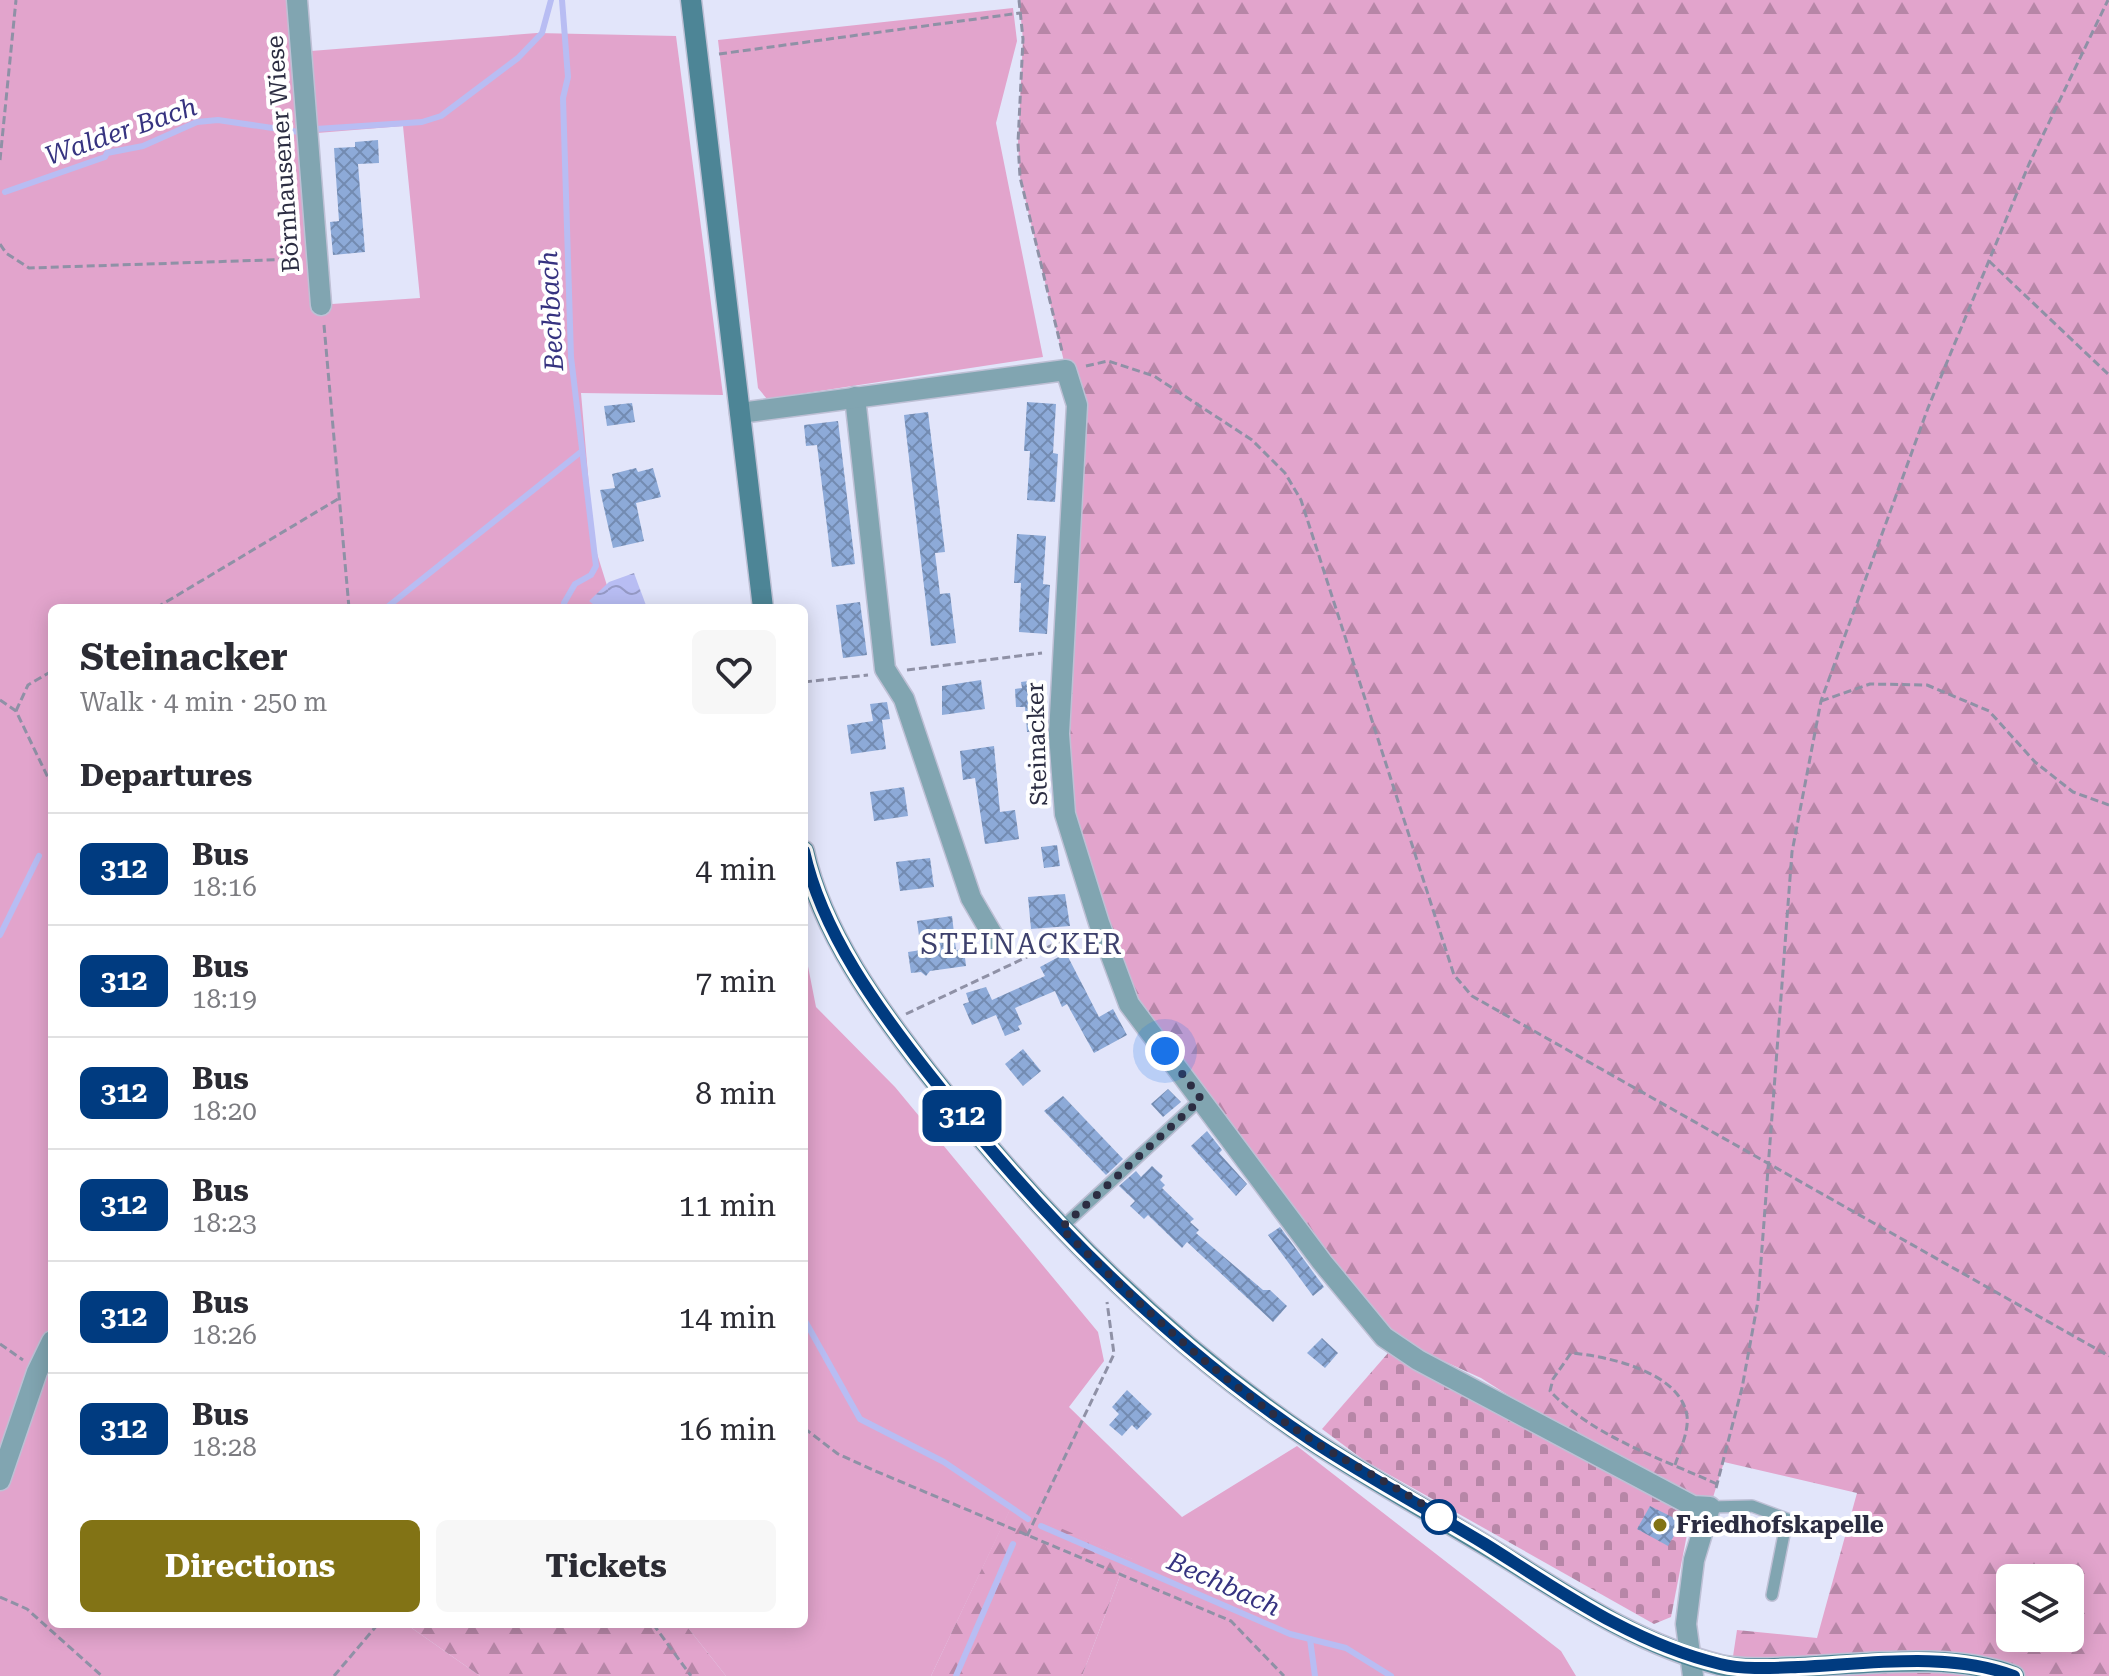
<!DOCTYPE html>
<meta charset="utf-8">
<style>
:root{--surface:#fff;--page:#f7f7f7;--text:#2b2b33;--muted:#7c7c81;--line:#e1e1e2;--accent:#827315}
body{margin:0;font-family:"Roboto Serif",serif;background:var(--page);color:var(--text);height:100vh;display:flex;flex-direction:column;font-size:30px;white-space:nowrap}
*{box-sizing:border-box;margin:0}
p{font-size:26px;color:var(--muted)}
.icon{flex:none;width:44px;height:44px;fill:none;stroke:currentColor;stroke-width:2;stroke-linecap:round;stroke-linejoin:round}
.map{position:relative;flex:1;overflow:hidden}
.side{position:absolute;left:48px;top:604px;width:760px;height:1024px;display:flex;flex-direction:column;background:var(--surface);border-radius:12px;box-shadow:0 4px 20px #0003}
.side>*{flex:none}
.badge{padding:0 16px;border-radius:12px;font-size:28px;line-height:52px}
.controls{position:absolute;left:1996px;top:1564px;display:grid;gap:16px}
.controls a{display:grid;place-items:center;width:88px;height:88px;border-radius:12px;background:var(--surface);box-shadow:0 4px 20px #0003;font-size:40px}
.you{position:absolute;width:40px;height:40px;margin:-20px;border:6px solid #fff;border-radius:50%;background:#1a73e8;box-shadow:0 0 0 12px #1a73e833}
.map>.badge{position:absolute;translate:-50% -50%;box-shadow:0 0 0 4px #fff}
h2{padding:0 32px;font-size:30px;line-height:72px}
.round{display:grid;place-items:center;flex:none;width:84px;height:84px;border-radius:12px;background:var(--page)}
.headline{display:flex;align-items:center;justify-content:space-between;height:136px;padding:0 32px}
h1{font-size:38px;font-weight:700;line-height:60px}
.button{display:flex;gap:16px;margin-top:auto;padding:16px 32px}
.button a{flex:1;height:92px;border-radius:12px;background:var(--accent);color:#fff;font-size:32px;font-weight:700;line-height:92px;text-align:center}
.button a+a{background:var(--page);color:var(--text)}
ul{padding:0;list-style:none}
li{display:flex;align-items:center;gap:24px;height:112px;padding:0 32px;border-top:2px solid var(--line)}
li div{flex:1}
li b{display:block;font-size:30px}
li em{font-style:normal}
li .badge{min-width:88px;font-weight:700;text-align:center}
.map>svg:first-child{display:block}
.green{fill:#e2a4cc;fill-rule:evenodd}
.forest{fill:url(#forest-firs);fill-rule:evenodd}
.cemetery{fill:url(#cemetery-stones)}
.water{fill:url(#water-waves)}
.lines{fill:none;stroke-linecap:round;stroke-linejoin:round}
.stream{stroke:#b8bdf3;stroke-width:6}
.building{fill:url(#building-cross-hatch)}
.service-casing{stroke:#bec0d5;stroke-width:14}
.minor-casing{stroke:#bec0d5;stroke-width:23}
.secondary-casing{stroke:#bec0d5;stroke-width:23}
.path{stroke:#8f91a6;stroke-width:3;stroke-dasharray:8 4;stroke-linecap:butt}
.service{stroke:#81a5b1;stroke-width:11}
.minor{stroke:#81a5b1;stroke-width:20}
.secondary{stroke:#4d8596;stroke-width:20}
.line-casing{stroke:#fff;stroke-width:18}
.line{stroke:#003b80;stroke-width:12}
.walk{stroke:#2c2d42;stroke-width:8;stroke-dasharray:0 14.4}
.stop-dot{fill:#fff;stroke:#003b80;stroke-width:4}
.poi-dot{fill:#827315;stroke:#fff;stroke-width:3}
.labels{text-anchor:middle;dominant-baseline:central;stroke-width:8;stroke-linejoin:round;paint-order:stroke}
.street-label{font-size:24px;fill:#2c2d42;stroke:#fff}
.poi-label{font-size:24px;font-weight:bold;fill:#2c2d42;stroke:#fff;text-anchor:start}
.water-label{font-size:26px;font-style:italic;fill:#363380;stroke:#fff}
.quarter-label{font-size:28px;letter-spacing:2px;fill:#3e416d;stroke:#fff}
</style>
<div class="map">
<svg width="2109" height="1676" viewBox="0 0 2109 1676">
<defs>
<pattern id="forest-firs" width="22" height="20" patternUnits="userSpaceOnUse" patternTransform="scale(2)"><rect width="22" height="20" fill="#e2a4cc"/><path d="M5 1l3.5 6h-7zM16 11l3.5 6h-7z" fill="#b786a7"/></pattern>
<pattern id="cemetery-stones" width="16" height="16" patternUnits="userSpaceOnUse" patternTransform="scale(2)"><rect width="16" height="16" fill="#e2a4cc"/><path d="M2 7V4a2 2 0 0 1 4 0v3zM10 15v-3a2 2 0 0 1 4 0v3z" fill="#b786a7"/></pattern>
<pattern id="water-waves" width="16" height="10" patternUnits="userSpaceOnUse" patternTransform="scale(2)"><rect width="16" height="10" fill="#b8bdf3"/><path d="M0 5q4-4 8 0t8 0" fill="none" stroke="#969ac6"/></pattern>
<pattern id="building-cross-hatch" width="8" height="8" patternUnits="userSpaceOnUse" patternTransform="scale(2)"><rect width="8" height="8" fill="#8daad8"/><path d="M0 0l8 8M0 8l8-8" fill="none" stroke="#738bb1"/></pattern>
</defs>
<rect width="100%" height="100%" fill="#e2e5fa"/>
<!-- green -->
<g class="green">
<path d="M0,0h288l23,51 226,-18 139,3 47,359 -142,-2 13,151 20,64h-562v1016h354l74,52h-480zM403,126l17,172 -88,6 -15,-171z"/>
<polygon points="1013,8 1017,41 996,123 1043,357 767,399 758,388 718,40"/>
<polygon points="804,946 816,1007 895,1087 1098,1332 1104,1361 1069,1407 1182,1517 1297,1446 1561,1651 1576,1676 1082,1676 1120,1576 1132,1559 1011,1508 931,1676 726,1676 685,1624 804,1624"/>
</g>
<!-- forest -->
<g class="forest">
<path d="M1019,0h1090v1676h-379l7,-46 80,8 40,-145 -133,-31 -14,45 -77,-33 -152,-96 -84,-38 -75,-78 -193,-258 -64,-190 6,-288 -5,-156 -46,-193 -2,-34 5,-104zM2010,1578h60v60h-60z"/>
<polygon points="1011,1507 1133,1559 1120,1576 1082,1676 931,1676"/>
<polygon points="406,1624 685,1624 726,1676 480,1676"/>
</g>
<!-- cemetery -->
<polygon class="cemetery" points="1388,1353 1456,1386 1686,1514 1689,1524 1671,1617 1654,1624 1365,1461 1322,1429"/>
<!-- water -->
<polygon class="water" points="634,573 647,608 598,608 589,601 609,582"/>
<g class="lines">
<!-- stream -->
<g class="stream">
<polyline points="562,0 568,77 563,98 571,357 596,566 591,575 575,584 564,603 565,608"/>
<polyline points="316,129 422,122 441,116 518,58 542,33 551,0"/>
<polyline points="5,192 105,157 107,153 143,146 197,122 218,120 299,132"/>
<polyline points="386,608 582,451"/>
<polyline points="0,935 39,856"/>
<polyline points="804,1319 860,1419 944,1462 1028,1519"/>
<polyline points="1041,1526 1290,1634 1346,1648 1391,1676"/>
<polyline points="1310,1639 1315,1676"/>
<polyline points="956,1676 1013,1544"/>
</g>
</g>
<!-- building -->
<g class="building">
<polygon points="378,140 379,163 358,164 365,252 333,255 330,222 339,221 334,148 355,147 355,142"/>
<polygon points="1027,402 1056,404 1053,453 1058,454 1055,502 1027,500 1030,451 1024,451"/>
<polygon points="632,403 635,422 607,426 604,406"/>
<polygon points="928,412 945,552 935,553 940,594 950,593 956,643 931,646 904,415"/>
<polygon points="838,421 855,564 832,567 817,445 806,446 804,425"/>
<polygon points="636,468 638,472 653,468 661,497 636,503 644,541 613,548 600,490 615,488 612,474"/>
<polygon points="1017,534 1046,536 1043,584 1050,585 1047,634 1019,632 1021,583 1014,583"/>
<polygon points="860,602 867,655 843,658 836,605"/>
<polygon points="981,680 985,709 942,715 942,686"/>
<polygon points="1036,680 1037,687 1040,686 1044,731 1027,732 1025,707 1016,707 1015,689 1022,688 1021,682"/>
<polygon points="887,702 890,719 882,720 886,749 851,754 847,725 873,721 870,704"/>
<polygon points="994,746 1000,812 1015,810 1019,839 985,844 975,778 963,780 960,751"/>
<polygon points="904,787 908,816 874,821 870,792"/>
<polygon points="1057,845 1060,866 1044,868 1041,847"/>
<polygon points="930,858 934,887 900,891 896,862"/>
<polygon points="1065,894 1070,926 1031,929 1028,897"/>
<polygon points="952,916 956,950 964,949 966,966 930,971 926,976 921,972 911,973 908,952 921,950 917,921"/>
<polygon points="1066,953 1099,1017 1113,1009 1127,1035 1094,1053 1067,1004 1062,1007 1055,991 1015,1008 1022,1024 1018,1026 1020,1030 1005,1036 996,1015 972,1025 963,1004 969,1002 966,993 986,987 992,1000 1045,976 1040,967"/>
<polygon points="1023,1049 1041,1071 1023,1086 1005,1064"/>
<polygon points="1168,1089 1181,1102 1163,1117 1151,1104"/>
<polygon points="1063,1096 1123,1159 1106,1175 1044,1111"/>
<polygon points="1207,1131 1222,1150 1219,1153 1247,1184 1236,1196 1191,1146"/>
<polygon points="1152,1166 1163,1176 1160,1180 1165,1185 1162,1188 1194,1219 1190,1222 1199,1230 1196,1233 1263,1290 1270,1290 1287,1306 1273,1322 1187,1242 1182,1248 1148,1215 1144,1219 1130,1206 1135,1201 1119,1186 1136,1171 1141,1177"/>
<polygon points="1280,1227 1324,1287 1313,1296 1268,1235"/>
<polygon points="1322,1338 1338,1353 1325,1368 1307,1353"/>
<polygon points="1127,1390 1152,1414 1137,1430 1132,1425 1122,1436 1109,1425 1119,1414 1112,1407"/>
<polygon points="1650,1506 1682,1522 1668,1546 1637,1529"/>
</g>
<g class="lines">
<defs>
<g id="service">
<polyline points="1061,1228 1201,1099"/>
<polyline points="1710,1507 1752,1506 1787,1519 1772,1595"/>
</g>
<g id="minor">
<polyline points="297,0 321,305"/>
<polyline points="855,397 885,669 904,699 971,898 999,946"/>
<polyline points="740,413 1066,370 1077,405 1059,734 1065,814 1099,923 1129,1004 1322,1262 1384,1337 1418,1360 1693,1506 1710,1507 1694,1560 1686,1624 1693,1676"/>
<polyline points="0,1480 37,1372 52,1341"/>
</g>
<g id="secondary">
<polyline points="691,0 763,608"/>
<path d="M804,851c18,82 74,158 125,223 109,139 235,266 382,366 56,37 116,70 174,105 76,46 147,98 235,120 24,5 53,3 78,2 66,-3 155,-15 216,9"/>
</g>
</defs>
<!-- service casing -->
<use href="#service" class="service-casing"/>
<!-- minor casing -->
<use href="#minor" class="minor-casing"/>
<!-- secondary casing -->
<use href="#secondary" class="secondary-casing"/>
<!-- path -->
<g class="path">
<polyline points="1019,0 1023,39 1018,143 1020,177 1062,351"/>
<polyline points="719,54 1020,13"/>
<polyline points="0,160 16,0"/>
<polyline points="0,244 6,253 29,268 297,259"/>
<polyline points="1989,261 2109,375"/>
<polyline points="324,325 349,608"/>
<polyline points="1086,366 1108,361 1154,376 1252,440 1285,473 1301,500 1454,975 1472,996 2109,1356"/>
<polyline points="156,608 338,499"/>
<polyline points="907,670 1042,653"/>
<polyline points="804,682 868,675"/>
<polyline points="0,700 16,711 52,786"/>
<polyline points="1821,701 1870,684 1927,685 1989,711 2035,762 2073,792 2109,805"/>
<polyline points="16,711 28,685 52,671"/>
<polyline points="906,1014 1080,932"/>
<polyline points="0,1344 23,1360"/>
<polyline points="804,1428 838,1454 873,1470 1231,1621 1284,1676"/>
<path d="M1675,1465c5,-15 14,-34 12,-49 -6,-44 -80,-60 -116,-63l-18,26 -3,12c42,45 112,68 167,93"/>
<polyline points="1716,1488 1742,1388 1758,1301 1792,852 1821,701 1928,408 2029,164 2108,0"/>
<polyline points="1027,1536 1114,1354 1107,1302"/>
<polyline points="0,1597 27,1609 102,1676"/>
<polyline points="653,1624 691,1676"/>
<polyline points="334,1676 378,1624"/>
</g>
<!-- service -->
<use href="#service" class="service"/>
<!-- minor -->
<use href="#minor" class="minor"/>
<!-- secondary -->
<use href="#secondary" class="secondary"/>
</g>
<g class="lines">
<defs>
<path id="line" d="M804,851c18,82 74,158 125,223 109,139 234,267 382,366 56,37 116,69 174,104 75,47 147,99 235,120 24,6 53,4 78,3 68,-3 151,-16 216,9"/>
</defs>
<!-- line casing -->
<use href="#line" class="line-casing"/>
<!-- line -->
<use href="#line" class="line"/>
<!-- walk -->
<path class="walk" d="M1165,1051l36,48 -140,129c78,77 159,153 252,213 29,19 112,60 126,76"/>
</g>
<!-- markers -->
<circle class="stop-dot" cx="1439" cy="1517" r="16"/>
<circle class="poi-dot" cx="1660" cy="1525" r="8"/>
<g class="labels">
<!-- street labels -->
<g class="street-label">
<text transform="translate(283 154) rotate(-94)">Börnhausener Wiese</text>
<text transform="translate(1037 744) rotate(-92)">Steinacker</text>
</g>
<!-- poi labels -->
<g class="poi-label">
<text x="1676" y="1525">Friedhofskapelle</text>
</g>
<!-- water labels -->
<g class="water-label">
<text transform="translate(121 131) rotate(-19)">Walder Bach</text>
<text transform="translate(551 311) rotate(-93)">Bechbach</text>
<text transform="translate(1224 1584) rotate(24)">Bechbach</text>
</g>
<!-- quarter labels -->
<g class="quarter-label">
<text x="1022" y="944">STEINACKER</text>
</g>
</g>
</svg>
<div class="controls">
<a><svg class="icon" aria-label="layers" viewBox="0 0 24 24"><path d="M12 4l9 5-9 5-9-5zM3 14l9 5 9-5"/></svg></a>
</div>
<div class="you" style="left:1165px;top:1051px"></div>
<b class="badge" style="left:962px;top:1116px;background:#003b80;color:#fff">312</b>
<section class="side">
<div class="headline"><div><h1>Steinacker</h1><p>Walk · 4 min · 250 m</p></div><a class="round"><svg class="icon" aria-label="heart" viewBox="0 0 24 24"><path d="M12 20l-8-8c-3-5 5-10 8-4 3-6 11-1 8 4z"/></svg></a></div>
<h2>Departures</h2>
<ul>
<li><span class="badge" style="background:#003b80;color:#fff">312</span><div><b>Bus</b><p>18:16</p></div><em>4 min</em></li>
<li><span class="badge" style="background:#003b80;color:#fff">312</span><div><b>Bus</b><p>18:19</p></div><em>7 min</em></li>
<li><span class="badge" style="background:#003b80;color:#fff">312</span><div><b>Bus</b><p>18:20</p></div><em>8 min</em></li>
<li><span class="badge" style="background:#003b80;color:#fff">312</span><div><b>Bus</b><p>18:23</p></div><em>11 min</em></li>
<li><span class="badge" style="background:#003b80;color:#fff">312</span><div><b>Bus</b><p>18:26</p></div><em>14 min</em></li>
<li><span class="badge" style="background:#003b80;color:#fff">312</span><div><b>Bus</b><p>18:28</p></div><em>16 min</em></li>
</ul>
<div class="button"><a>Directions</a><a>Tickets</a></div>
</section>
</div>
